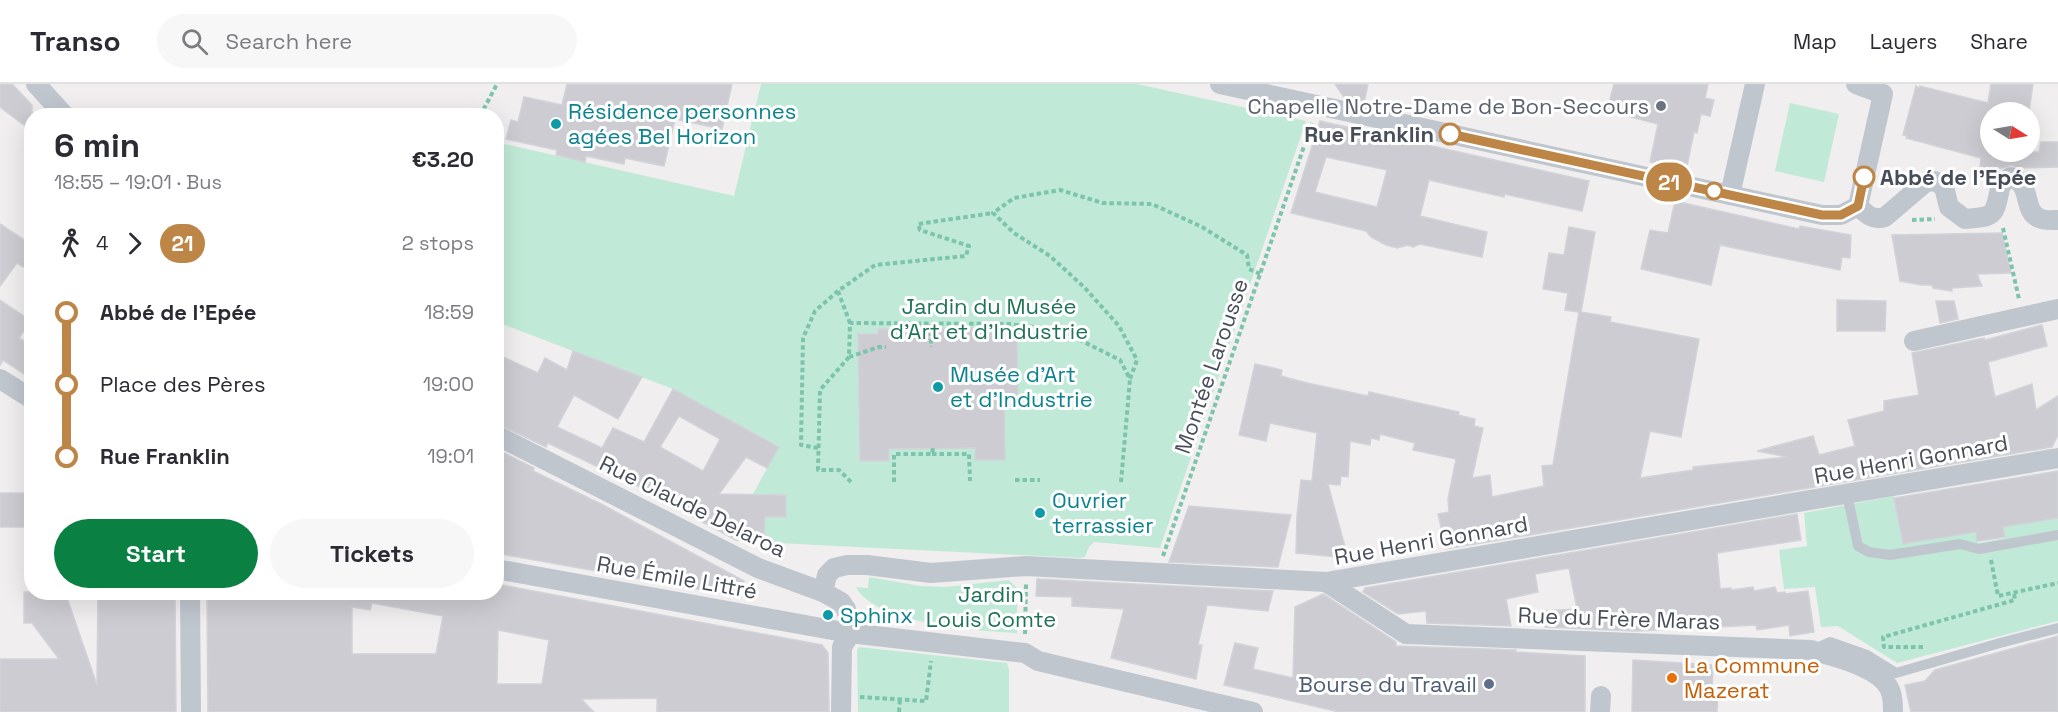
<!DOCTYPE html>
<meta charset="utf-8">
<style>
:root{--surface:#fff;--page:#f7f7f7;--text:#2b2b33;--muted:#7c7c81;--line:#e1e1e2;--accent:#0b8043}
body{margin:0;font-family:"Space Grotesk",sans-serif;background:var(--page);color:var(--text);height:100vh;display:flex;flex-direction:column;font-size:22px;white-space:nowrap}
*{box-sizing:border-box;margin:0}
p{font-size:20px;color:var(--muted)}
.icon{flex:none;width:33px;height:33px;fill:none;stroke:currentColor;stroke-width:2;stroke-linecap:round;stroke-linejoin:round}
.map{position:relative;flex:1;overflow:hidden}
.drawer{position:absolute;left:24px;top:24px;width:480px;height:492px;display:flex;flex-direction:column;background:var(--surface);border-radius:24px;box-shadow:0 6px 24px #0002}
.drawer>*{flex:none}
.badge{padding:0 12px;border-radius:20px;font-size:21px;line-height:39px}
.needle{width:39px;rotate:101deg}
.fabs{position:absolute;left:1980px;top:18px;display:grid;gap:12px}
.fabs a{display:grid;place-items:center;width:60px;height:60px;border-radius:50%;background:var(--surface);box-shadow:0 6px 24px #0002;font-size:30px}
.map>.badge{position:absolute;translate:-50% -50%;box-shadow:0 0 0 3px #fff}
.legs{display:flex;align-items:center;gap:9px;height:66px;padding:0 30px;font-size:20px}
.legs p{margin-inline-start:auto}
.headline{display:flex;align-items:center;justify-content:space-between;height:102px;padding:0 30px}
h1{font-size:33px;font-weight:700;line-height:45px}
.button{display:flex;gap:12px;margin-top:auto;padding:12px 30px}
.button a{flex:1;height:69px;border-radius:36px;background:var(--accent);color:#fff;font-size:24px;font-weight:700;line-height:69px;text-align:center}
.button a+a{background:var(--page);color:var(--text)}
ul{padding:0 30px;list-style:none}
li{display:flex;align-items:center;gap:21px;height:72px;font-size:22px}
li i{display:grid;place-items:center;width:9px;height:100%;margin:0 8px;background:currentColor}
li i::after{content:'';width:15px;height:15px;margin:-8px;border:4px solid;border-radius:50%;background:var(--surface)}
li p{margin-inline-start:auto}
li:first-child i{background:linear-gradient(#0000 50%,currentColor 0)}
li:last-child i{background:linear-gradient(currentColor 50%,#0000 0)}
header{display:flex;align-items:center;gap:36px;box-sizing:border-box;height:84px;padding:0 30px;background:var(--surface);border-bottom:2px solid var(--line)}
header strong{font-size:28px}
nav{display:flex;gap:33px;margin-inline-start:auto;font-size:21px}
.search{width:420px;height:54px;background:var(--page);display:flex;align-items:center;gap:15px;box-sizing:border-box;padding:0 21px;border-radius:33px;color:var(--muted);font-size:22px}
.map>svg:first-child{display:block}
.green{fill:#c0ead7}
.building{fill:#ccccd2;stroke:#d2d3d9;stroke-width:1.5;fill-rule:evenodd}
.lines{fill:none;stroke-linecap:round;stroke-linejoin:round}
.path{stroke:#7cc4ac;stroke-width:4;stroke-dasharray:4.5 3;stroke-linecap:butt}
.lane{stroke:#c0c6ce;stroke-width:10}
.street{stroke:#c0c6ce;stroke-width:20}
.line-1-casing{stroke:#fff;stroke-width:14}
.line-1{stroke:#be8646;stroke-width:9}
.worship-dot{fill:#6b7280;stroke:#fff;stroke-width:2}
.culture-dot{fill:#0f9aa8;stroke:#fff;stroke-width:2}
.stop-1-dot{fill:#fff;stroke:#be8646;stroke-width:3}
.food-dot{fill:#e8710a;stroke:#fff;stroke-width:2}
.service-dot{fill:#5c6f8a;stroke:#fff;stroke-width:2}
.labels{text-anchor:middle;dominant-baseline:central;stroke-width:6;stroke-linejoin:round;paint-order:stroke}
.worship-label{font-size:22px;fill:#5b616d;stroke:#fff;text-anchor:end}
.culture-label{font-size:22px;fill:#0d838f;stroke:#fff;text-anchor:start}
.stop-label{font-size:22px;font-weight:bold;fill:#484e59;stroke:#fff;text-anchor:end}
.park-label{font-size:22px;fill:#207356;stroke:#fff}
.street-label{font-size:22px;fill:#484e59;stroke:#fff}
.food-label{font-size:22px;fill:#c56008;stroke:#fff;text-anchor:start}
.service-label{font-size:22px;fill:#4e5e75;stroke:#fff;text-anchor:end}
</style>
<header>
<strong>Transo</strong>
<div class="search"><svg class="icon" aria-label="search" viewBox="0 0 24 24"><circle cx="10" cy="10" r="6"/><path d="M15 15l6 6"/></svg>Search here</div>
<nav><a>Map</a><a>Layers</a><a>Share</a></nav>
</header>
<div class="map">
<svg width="2058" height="628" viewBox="0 0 2058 628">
<rect width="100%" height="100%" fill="#f0eeee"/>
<!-- green -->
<g class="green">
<polygon points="761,0 1137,0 1306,37 1160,464 1094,458 1089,463 1085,473 1080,474 736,457 730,453 779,362 673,305 497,238 496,58 734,112"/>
<polygon points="1790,19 1839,30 1824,98 1775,87"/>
<polygon points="1894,412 1903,459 1976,448 1978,459 2005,454 2003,443 2058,434 2058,537 1897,579 1838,542 1821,543 1815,503 1784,505 1779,466 1807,462 1804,429"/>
<path d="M869,493l51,9 25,1 64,-7 8,8v45c-38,-2 -142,-9 -161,-46l12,1z"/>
<polygon points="859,563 1007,579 1009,586 1009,628 858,628 857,566"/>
</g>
<!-- building -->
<g class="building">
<polygon points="0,0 12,0 32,21 32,47 0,23"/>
<polygon points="567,0 732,0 722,45 675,35 664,82 625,74 624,80 586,72 585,78 556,71 557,66 506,55 511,36 518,38 524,13 562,21"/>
<polygon points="1335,0 1368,0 1364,19 1345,15"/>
<polygon points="1614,0 1708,0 1705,14 1714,16 1710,32 1701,30 1697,49 1694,48 1686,87 1650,78 1658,40 1607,27"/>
<polygon points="1991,0 2033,0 2029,28 1990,28 1990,68 2039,68 2041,58 2058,58 2058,83 2019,84 2011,81 2003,84 1980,84 1981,74 1906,54 1907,52 1903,51 1916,2 1919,4 1920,2 1988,19"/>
<path d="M1320,37l269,60 -7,30 -78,-17v3l-75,-17 -9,36 67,16 -5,25 -62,-13 -7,3 -5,-2 -11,3 -11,-3 -15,-8 -5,-6 -75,-18zM1326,73l61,13 -10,37 -62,-15z"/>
<polygon points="1675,117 1799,145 1800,142 1851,151 1850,174 1842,173 1840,186 1720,161 1711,201 1641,185 1650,146 1668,149"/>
<polygon points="0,140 32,161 32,188 17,179 0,202"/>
<polygon points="1569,143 1595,148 1581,228 1611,233 1610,238 1699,255 1681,353 1650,347 1640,394 1693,386 1693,383 1787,373 1757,367 1813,352 1819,371 1855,362 1848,336 1884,327 1884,317 1919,311 1912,269 1984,254 1985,256 2042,241 2047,262 1988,278 1995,313 2032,300 2036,326 2058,312 2058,351 2052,363 1446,465 1438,430 1449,428 1448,415 1456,375 1413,366 1415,359 1380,350 1379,356 1371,354 1370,361 1350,357 1348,393 1341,392 1340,401 1328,400 1348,474 1296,469 1297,431 1301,396 1312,397 1317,349 1270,339 1266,357 1239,351 1255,280 1282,286 1281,292 1307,299 1368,312 1369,308 1459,328 1458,331 1475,335 1474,342 1483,344 1472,394 1490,391 1492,413 1544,402 1542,382 1553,381 1579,228 1565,226 1568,209 1543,205 1549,169 1564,171"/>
<polygon points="2002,149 2011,189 1977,190 1982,202 1952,204 1952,207 1933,204 1932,201 1921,201 1900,197 1892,151"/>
<polygon points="0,216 31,237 19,254 32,262 32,295 3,276 0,281"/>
<polygon points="1837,216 1886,217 1885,247 1837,247"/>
<polygon points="1936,217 1954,217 1958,235 1940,239"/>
<polygon points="982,244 982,249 1017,248 1018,316 1004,316 1005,376 975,376 975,364 889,365 889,377 860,377 858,250 878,250 878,245"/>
<path d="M573,267l69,26 -24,42 -44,-24 -17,32 45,21 11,-20 31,14 29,-53 106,58 -12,21 -21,-11 -27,37 67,1v22h-21l-1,24 -28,-1 -54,-29 2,-3 -136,-65 -2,4 -50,-24v-58l5,-9 37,17 7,-15 22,12zM679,332l41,23 -17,32 -43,-24z"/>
<polygon points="496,365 534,384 533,387 603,421 744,497 741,513 496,469"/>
<polygon points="2058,387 2058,434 2003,443 2005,453 1979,457 1977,457 1976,448 1903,460 1894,414"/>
<rect x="0" y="409" width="32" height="34"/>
<polygon points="1189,422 1291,431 1278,483 1169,478"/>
<polygon points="1797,430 1801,456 1717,469 1720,505 1731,504 1731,506 1753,503 1754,507 1775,503 1777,509 1785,508 1785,510 1808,507 1814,548 1790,552 1789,541 1757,546 1756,541 1636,547 1545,543 1541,527 1577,525 1569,484 1535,490 1538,508 1506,515 1511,542 1427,539 1426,527 1398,530 1363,508 1365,504"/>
<polygon points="1037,495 1038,495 1273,507 1268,527 1207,521 1198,561 1202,561 1196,595 1111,574 1124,525 1072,522 1072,513 1036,512"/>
<path d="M496,500l326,61 6,8 1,59h-172v-14l-76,1 13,13h-386l-1,-120h289zM372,519l71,13 -7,38h-84v-47l18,3zM498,546l51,10 -7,44h-45z"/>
<polygon points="24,508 65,508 97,601 98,508 175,508 176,628 0,628 0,575 59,575 32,539 24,539"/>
<polygon points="1323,510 1396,558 1396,562 1516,566 1516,568 1585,572 1585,628 1339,628 1224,601 1235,559 1258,564 1253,585 1293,594 1295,523"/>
<polygon points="2058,552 2058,628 1911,628 1905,601 1925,597 1935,586"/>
<polygon points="1633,576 1713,581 1712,606 1718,607 1717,628 1632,628"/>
</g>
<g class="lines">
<!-- path -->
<g class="path">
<polyline points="480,32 497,0"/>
<polyline points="1912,136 1935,135"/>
<polyline points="2003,144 2019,215"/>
<polyline points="838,207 850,239"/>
<polyline points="931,240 931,263"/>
<polyline points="849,273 879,263 886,263"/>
<polyline points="818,364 801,361 803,254 815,227 838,207 875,181 966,172 969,162 920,146 918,140 993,129"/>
<polyline points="932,370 969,370 970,397"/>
<polyline points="1015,396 1040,396"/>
<polyline points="851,398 839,386 818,386 820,306 849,273 850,239 1008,240 1060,246 1120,276 1130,295 1137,276 1119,242 1084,203 1050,172 1014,149 993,129 1014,114 1060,106 1103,119 1152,120 1202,143 1247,171 1249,185 1260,190"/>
<polyline points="894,398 894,370 932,370 933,364"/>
<polyline points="1121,398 1130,295"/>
<polyline points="1163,472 1312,39"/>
<polyline points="1991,476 1998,512 2058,499"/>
<polyline points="1025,550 1026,500"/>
<polyline points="1923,563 1884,563 1883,553 2015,516 2014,509"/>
<polyline points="860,613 926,617 931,577"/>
<polyline points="899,628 900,615"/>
</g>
<!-- lane -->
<g class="lane">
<polyline points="1847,410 1858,462 1869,468 1890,471 1960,460 1979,465 2058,451"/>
<polyline points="1812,566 1830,558 1867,571 1896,589 2000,559 2058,544"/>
</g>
<!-- street -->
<g class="street">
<polyline points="36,0 65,32"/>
<polyline points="1220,0 1822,131 1841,131 1858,122 1883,10 1856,0"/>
<polyline points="1730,111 1755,0"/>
<path d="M1858,122c8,8 15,15 27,11l41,-35 9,-1 9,6 5,20 16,12c33,-2 29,-5 36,-35l10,-7c22,7 11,34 28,41 5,3 14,2 19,2"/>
<polyline points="1914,257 2058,225"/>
<polyline points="0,295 32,315"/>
<polyline points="496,351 758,484 823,508 841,518 846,525 850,540 849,552 842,563 841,628"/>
<polyline points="496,485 849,549 1025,569 1038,577 1253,628"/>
<path d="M1326,498l80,52 405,16c22,7 73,17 80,43 2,6 2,13 2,19"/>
<polyline points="190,508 191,628"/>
<polyline points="823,508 827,491 834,484 847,481 867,481 931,489 1026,482 1326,498 2058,374"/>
<polyline points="1600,628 1601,612"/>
</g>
</g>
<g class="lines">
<defs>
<polyline id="line-1" points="1450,50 1822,131 1841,131 1858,122 1864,93"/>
</defs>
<!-- line-1 casing -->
<use href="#line-1" class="line-1-casing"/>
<!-- line-1 -->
<use href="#line-1" class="line-1"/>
</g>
<!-- markers -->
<circle class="worship-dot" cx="1661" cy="22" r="6"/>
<g class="culture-dot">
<circle cx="556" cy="40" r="6"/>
<circle cx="938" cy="303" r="6"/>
<circle cx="1040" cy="429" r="6"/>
<circle cx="828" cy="531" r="6"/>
</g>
<g class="stop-1-dot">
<circle cx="1450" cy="50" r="10"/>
<circle cx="1864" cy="93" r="10"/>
<circle cx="1714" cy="107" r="8"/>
</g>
<circle class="food-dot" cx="1672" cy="594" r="6"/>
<circle class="service-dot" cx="1489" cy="600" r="6"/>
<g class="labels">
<!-- worship labels -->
<g class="worship-label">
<text x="1649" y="22">Chapelle Notre-Dame de Bon-Secours</text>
</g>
<!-- culture labels -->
<g class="culture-label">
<text x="568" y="27">Résidence personnes<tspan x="568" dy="25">agées Bel Horizon</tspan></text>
<text x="950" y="290">Musée d'Art<tspan x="950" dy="25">et d'Industrie</tspan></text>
<text x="1052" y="416">Ouvrier<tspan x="1052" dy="25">terrassier</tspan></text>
<text x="840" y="531">Sphinx</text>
</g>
<!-- stop labels -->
<g class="stop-label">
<text x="1434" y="50">Rue Franklin</text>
<text x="1880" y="93" text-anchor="start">Abbé de l'Epée</text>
</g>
<!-- park labels -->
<g class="park-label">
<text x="989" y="222">Jardin du Musée<tspan x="989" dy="25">d'Art et d'Industrie</tspan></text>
<text x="991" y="510">Jardin<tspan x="991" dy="25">Louis Comte</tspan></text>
</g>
<!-- street labels -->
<g class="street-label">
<text transform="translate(1211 282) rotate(-71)">Montée Larousse</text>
<text transform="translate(1911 375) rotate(-10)">Rue Henri Gonnard</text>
<text transform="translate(693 422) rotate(26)">Rue Claude Delaroa</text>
<text transform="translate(1431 456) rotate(-10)">Rue Henri Gonnard</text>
<text transform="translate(677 493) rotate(10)">Rue Émile Littré</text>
<text transform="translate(1619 534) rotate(2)">Rue du Frère Maras</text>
</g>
<!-- food labels -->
<g class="food-label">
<text x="1684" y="581">La Commune<tspan x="1684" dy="25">Mazerat</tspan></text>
</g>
<!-- service labels -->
<g class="service-label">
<text x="1477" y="600">Bourse du Travail</text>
</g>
</g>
</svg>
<div class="fabs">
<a><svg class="needle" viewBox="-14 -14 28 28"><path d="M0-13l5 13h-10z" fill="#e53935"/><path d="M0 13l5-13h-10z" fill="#7c7c81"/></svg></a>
</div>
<b class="badge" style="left:1669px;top:98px;background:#be8646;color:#fff">21</b>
<section class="drawer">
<div class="headline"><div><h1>6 min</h1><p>18:55 – 19:01 · Bus</p></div><b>€3.20</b></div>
<div class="legs"><svg class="icon" aria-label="walk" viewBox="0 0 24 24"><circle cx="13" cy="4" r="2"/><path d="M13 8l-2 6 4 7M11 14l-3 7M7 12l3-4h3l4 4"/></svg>4<svg class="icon" aria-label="forward" viewBox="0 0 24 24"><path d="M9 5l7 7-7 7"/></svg><b class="badge" style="background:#be8646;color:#fff">21</b><p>2 stops</p></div>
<ul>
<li><i style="color:#be8646"></i><b>Abbé de l'Epée</b><p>18:59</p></li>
<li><i style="color:#be8646"></i><span>Place des Pères</span><p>19:00</p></li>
<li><i style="color:#be8646"></i><b>Rue Franklin</b><p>19:01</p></li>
</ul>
<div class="button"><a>Start</a><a>Tickets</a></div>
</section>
</div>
